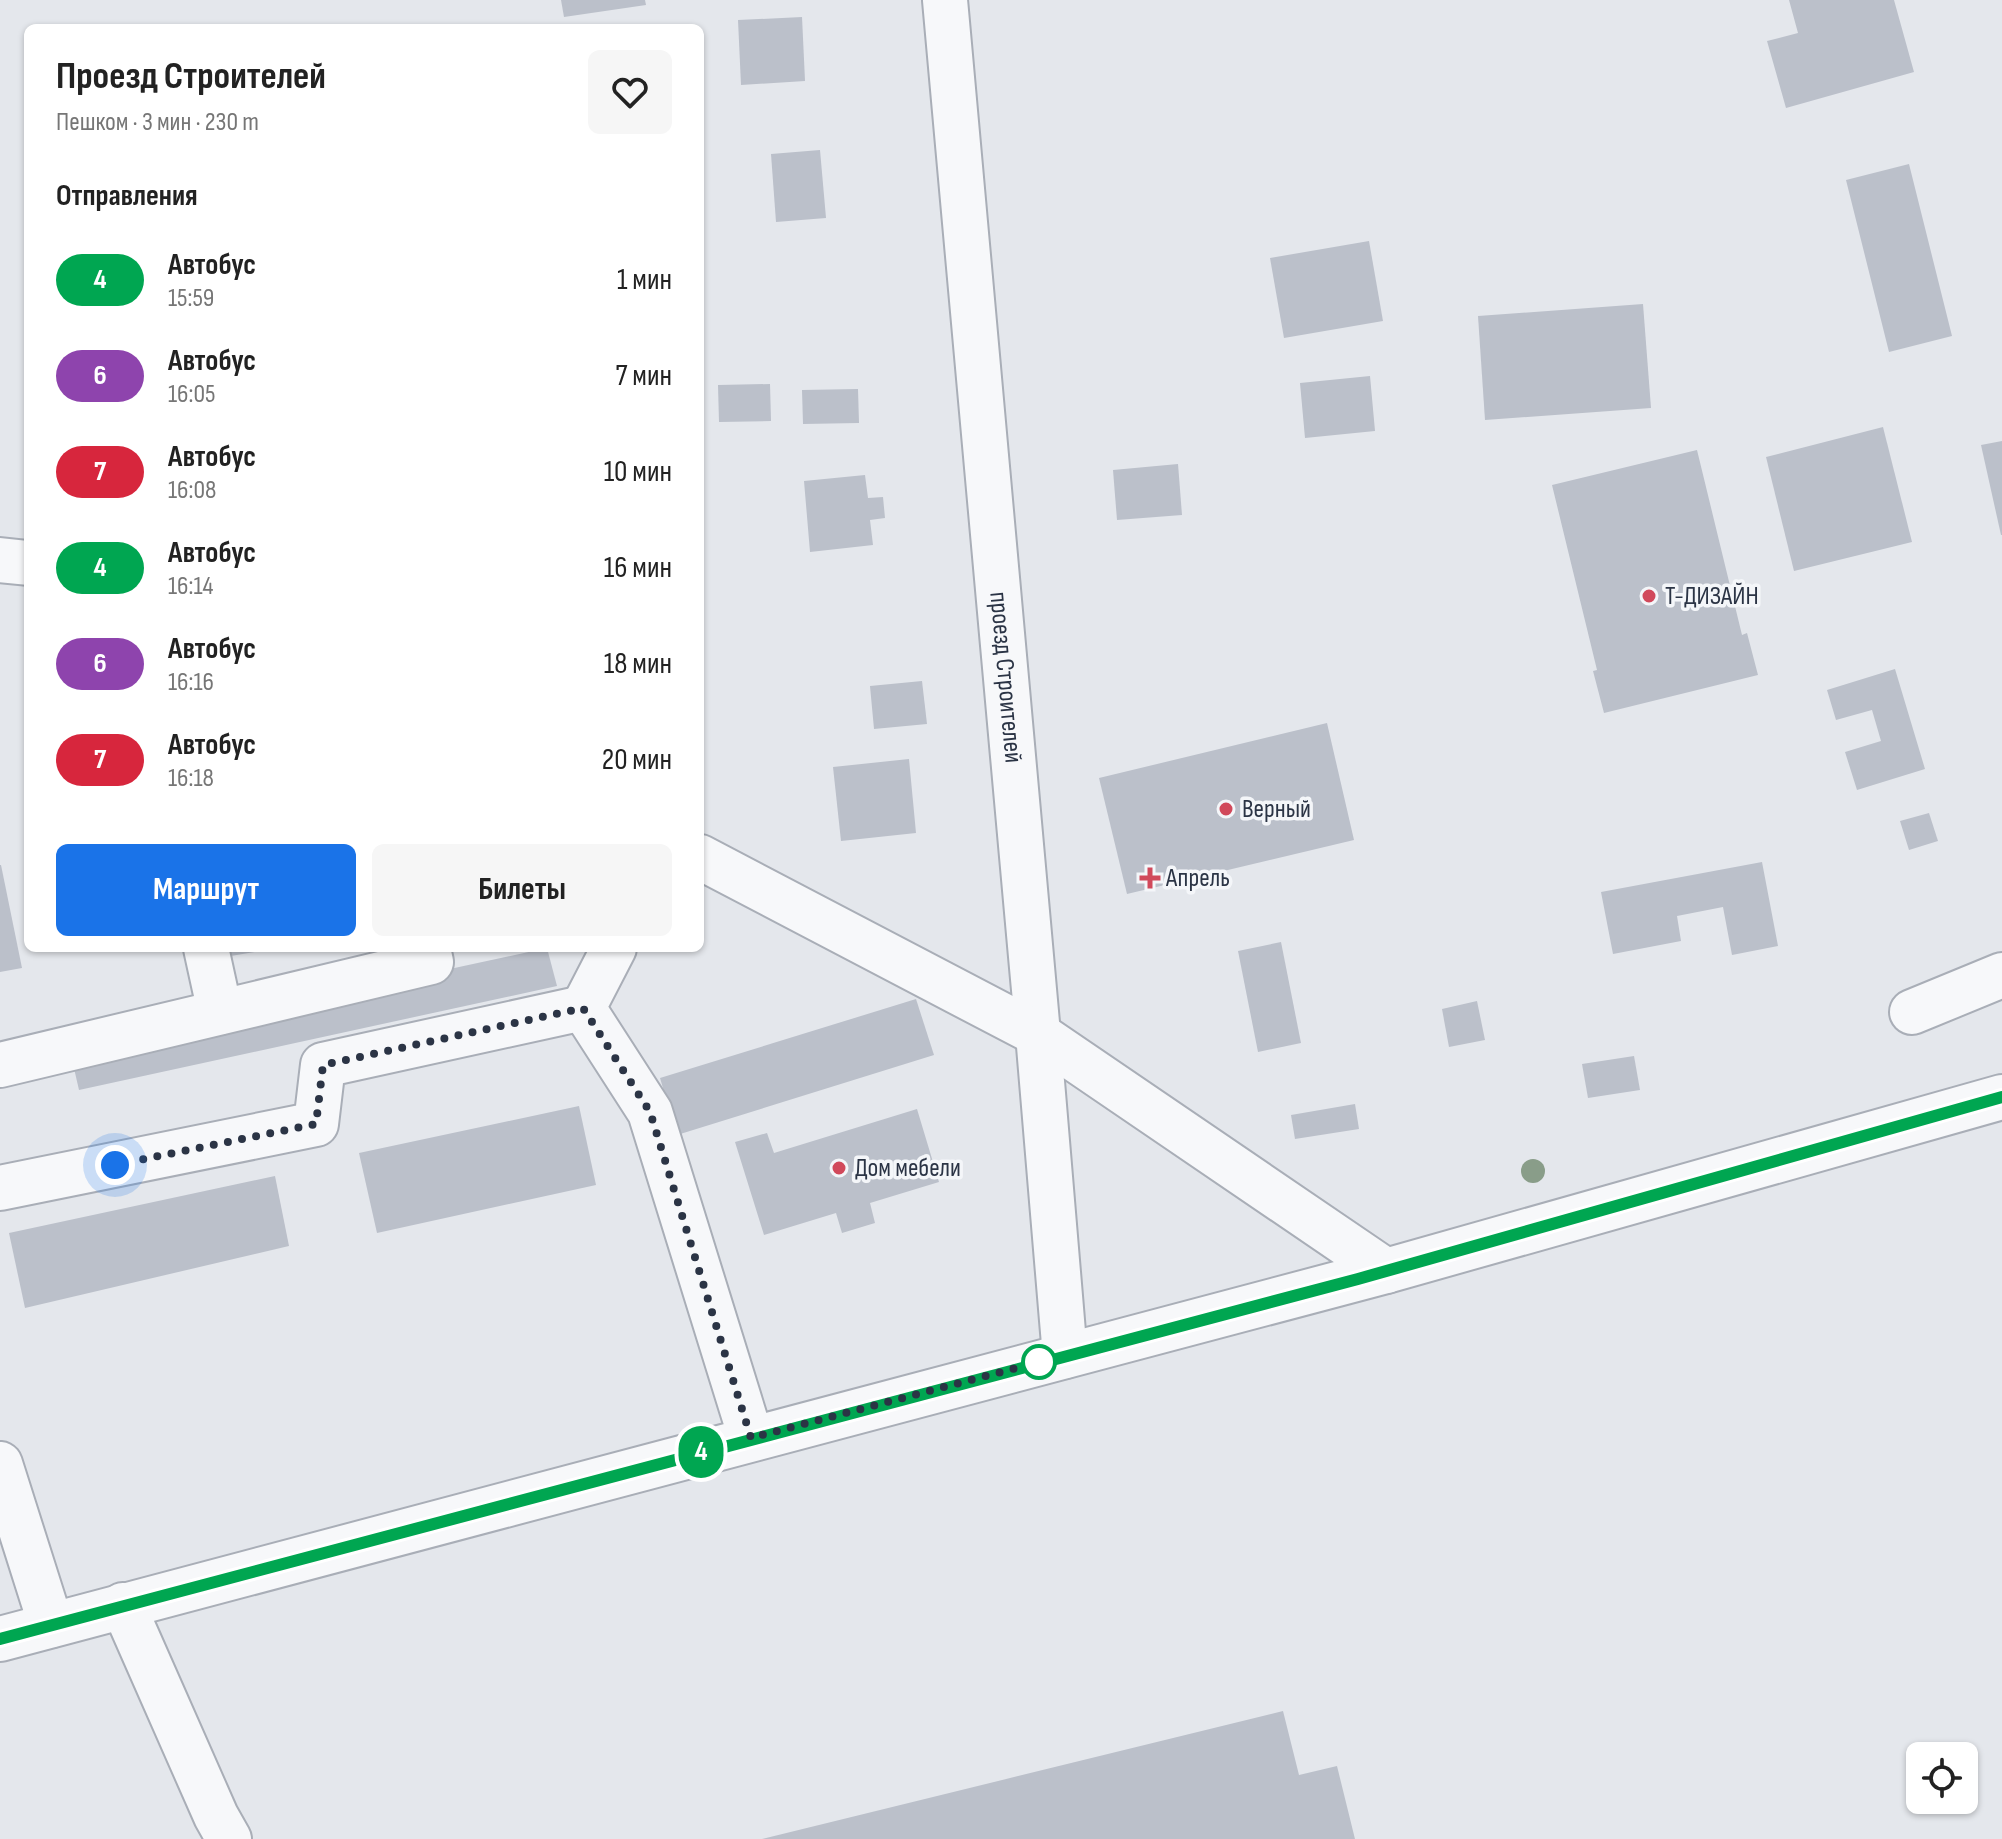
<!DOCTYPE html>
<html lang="ru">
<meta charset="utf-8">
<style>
:root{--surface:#fff;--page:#f6f6f6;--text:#222;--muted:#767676;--accent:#1a73e8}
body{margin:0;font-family:"Sofia Sans Condensed",sans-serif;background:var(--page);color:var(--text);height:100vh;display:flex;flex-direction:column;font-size:30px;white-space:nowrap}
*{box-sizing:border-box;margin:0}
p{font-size:26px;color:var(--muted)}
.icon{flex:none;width:44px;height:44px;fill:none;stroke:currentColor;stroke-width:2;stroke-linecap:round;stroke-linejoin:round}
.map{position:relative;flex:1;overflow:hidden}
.drawer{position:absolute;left:24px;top:24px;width:680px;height:928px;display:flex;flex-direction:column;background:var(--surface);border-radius:12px;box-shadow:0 2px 6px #0004}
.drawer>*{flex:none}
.badge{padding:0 16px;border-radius:26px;font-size:28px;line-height:52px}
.buttons{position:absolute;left:1906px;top:1742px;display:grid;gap:16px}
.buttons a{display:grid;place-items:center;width:72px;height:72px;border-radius:12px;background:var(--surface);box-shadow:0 2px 6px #0004;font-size:40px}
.you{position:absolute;width:40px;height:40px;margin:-20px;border:6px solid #fff;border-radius:50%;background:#1a73e8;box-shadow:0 0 0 12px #1a73e833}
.map>.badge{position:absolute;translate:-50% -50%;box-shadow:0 0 0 4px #fff}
h2{padding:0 32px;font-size:30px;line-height:72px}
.round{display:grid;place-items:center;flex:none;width:84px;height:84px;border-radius:12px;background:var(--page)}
.headline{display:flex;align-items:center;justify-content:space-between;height:136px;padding:0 32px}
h1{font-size:38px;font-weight:700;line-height:60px}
.button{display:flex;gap:16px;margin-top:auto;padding:16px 32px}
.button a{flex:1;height:92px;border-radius:12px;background:var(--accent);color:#fff;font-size:32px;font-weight:700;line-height:92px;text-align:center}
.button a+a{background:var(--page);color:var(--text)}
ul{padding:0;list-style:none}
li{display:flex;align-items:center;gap:24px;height:96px;padding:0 32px}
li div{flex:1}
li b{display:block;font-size:30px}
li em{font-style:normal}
li .badge{min-width:88px;font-weight:700;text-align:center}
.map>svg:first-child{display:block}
.building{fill:#bbc0ca}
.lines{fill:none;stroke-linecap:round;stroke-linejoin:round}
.minor-casing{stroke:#a9aeb7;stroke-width:48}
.minor{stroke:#f7f8fa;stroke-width:44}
.tree{fill:#899d89}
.line-casing{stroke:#fff;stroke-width:18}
.line{stroke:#00a651;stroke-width:12}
.walk{stroke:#2b3445;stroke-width:8;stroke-dasharray:0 14.4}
.poi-dot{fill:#d1495b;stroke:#f4f6f9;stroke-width:3}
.stop-dot{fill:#fff;stroke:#00a651;stroke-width:4}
.labels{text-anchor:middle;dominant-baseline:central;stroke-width:7;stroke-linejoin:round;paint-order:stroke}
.poi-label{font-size:26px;fill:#2b3445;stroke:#f4f6f9;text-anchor:start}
.street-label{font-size:26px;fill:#2b3445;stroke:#f4f6f9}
</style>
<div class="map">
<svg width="2002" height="1839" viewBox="0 0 2002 1839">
<rect width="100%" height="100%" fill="#e4e7ec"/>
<!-- building -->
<g class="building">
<polygon points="561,0 645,0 646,5 564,17"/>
<polygon points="1789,0 1894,0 1914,72 1786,108 1767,41 1798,33"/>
<polygon points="802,17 805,81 741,85 738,20"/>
<polygon points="820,150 826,218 776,222 771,154"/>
<polygon points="1909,164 1952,336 1889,352 1846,180"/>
<polygon points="1369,241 1383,321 1284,338 1270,258"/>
<polygon points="1643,304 1651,408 1485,420 1478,316"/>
<polygon points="1370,376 1375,431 1305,438 1300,383"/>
<polygon points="770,384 771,421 719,422 718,385"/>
<polygon points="858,389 859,423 803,424 802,390"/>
<polygon points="1883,427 1912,542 1794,571 1766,457"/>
<polygon points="2002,441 2002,535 2001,535 1981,445"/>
<polygon points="1697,450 1742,635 1747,633 1758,675 1604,713 1593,671 1597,670 1552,485"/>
<polygon points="1178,464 1182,515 1117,520 1113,470"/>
<polygon points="865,475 868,498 883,497 885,518 870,520 873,545 810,552 804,481"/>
<polygon points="1895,669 1925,769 1857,790 1845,752 1881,741 1872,710 1836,720 1827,690"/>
<polygon points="922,681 927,724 874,729 870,686"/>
<polygon points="1327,723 1354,840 1127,894 1099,778"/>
<polygon points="909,759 916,833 841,841 833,767"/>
<polygon points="1929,813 1938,841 1909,850 1900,821"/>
<polygon points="1762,862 1778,946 1732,955 1723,907 1677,916 1681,941 1613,954 1601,892"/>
<polygon points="0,865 1,865 22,968 0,972"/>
<polygon points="1281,942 1301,1043 1258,1052 1238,951"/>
<polygon points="217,948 267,948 267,950 219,958"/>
<polygon points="547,948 557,986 79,1090 70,1051"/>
<polygon points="916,999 934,1055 677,1135 660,1078"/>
<polygon points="1477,1001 1485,1040 1449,1047 1442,1009"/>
<polygon points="1634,1056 1640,1090 1588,1098 1582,1064"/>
<polygon points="1355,1104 1359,1129 1295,1139 1291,1115"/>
<polygon points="579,1106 596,1185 377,1233 359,1153"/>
<polygon points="917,1109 939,1182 870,1203 875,1223 842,1233 836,1213 764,1235 735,1142 767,1133 774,1153"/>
<polygon points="275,1176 289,1246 25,1308 9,1233"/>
<polygon points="1283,1711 1299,1775 1337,1766 1355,1839 762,1839"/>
</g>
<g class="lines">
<defs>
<g id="minor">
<path id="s1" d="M945,0l93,1034 27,322"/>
<polyline points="0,560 28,563"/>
<polyline points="700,857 1038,1034 1386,1271"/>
<polyline points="206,948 220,1012"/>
<polyline points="614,948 583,1008 650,1112 751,1438"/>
<polyline points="1912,1012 2002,975"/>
<polyline points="0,1065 431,962 428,948"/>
<polyline points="0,1188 316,1124 323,1065 583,1008"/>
<polyline points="0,1464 51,1625"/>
<polyline points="123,1605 216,1816 229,1839"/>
<polyline points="0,1639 1386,1271 2002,1097"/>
</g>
</defs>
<!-- minor casing -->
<use href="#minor" class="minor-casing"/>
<!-- minor -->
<use href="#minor" class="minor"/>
</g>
<!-- trees -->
<circle class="tree" cx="1533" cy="1171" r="12"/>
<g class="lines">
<defs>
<polyline id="line" points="0,1639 1358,1279 2002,1097"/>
</defs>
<!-- line casing -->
<use href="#line" class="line-casing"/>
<!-- line -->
<use href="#line" class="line"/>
<!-- walk -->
<polyline class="walk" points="115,1165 316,1124 323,1065 583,1008 650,1112 751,1438 1039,1362"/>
</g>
<!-- markers -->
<g class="poi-dot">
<circle cx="1649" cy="596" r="8"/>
<circle cx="1226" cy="809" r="8"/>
<path d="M1146 866h8v8h8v8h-8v8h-8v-8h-8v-8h8z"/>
<circle cx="839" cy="1168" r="8"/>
</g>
<circle class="stop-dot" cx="1039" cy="1362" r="16"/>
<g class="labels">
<!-- poi labels -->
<g class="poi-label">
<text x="1665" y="596">Т-ДИЗАЙН</text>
<text x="1242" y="809">Верный</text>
<text x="1166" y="878">Апрель</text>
<text x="855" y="1168">Дом мебели</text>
</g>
<!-- street labels -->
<g class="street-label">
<text stroke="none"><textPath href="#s1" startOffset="680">проезд Строителей</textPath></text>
</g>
</g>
</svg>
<div class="buttons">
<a><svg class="icon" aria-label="locate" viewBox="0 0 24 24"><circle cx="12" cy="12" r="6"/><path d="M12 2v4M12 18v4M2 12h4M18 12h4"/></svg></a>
</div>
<div class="you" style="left:115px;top:1165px"></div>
<b class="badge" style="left:701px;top:1452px;background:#00a651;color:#fff">4</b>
<section class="drawer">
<div class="headline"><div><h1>Проезд Строителей</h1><p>Пешком · 3 мин · 230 m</p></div><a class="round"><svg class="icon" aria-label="heart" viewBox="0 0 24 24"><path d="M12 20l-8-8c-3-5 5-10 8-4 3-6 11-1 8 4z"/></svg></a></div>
<h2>Отправления</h2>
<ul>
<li><span class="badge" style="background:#00a651;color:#fff">4</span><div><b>Автобус</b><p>15:59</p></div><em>1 мин</em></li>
<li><span class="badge" style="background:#8e44ad;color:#fff">6</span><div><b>Автобус</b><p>16:05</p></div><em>7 мин</em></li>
<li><span class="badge" style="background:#d7263d;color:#fff">7</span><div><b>Автобус</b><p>16:08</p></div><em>10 мин</em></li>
<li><span class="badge" style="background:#00a651;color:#fff">4</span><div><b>Автобус</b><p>16:14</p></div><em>16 мин</em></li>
<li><span class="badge" style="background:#8e44ad;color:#fff">6</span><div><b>Автобус</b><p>16:16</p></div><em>18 мин</em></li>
<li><span class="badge" style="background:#d7263d;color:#fff">7</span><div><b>Автобус</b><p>16:18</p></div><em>20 мин</em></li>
</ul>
<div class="button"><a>Маршрут</a><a>Билеты</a></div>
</section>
</div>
